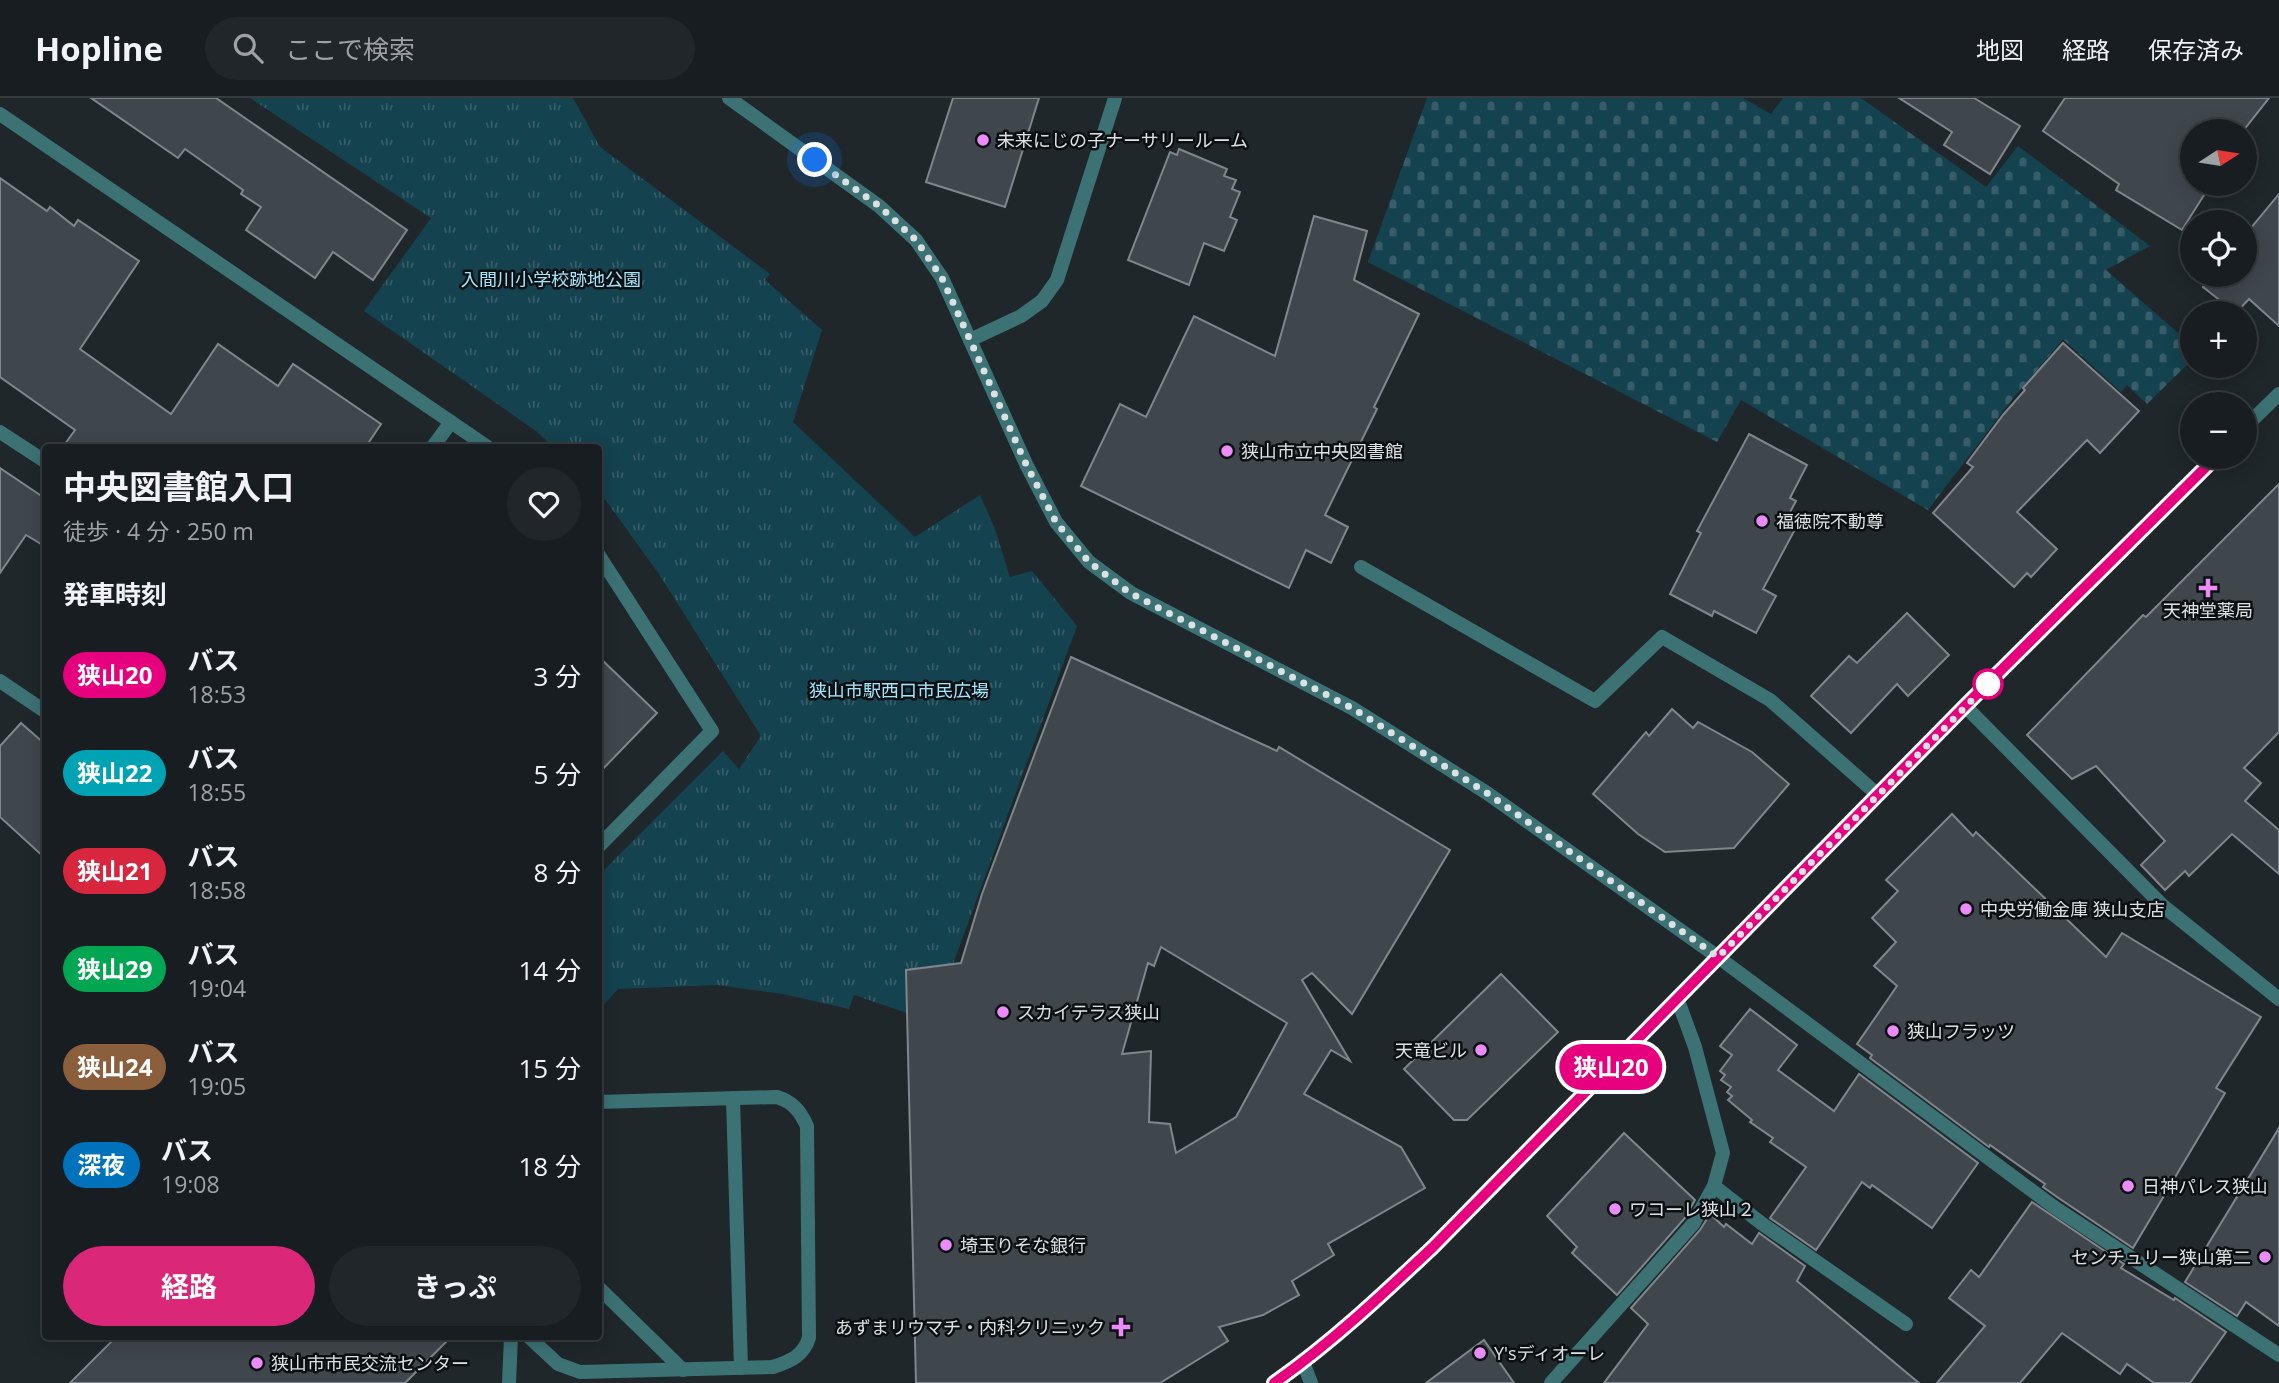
<!DOCTYPE html>
<html lang="ja">
<meta charset="utf-8">
<style>
:root{--surface:#171d20;--page:#202629;--text:#f1f3f6;--muted:#9ea2a5;--line:#363b3e;--accent:#db2777}
body{margin:0;font-family:"Open Sans","Noto Sans JP",sans-serif;background:var(--page);color:var(--text);height:100vh;display:flex;flex-direction:column;font-size:26px;white-space:nowrap}
*{box-sizing:border-box;margin:0}
p{font-size:23px;color:var(--muted)}
.icon{flex:none;width:38px;height:38px;fill:none;stroke:currentColor;stroke-width:2;stroke-linecap:round;stroke-linejoin:round}
.map{position:relative;flex:1;overflow:hidden}
.sheet{position:absolute;left:42px;top:346px;width:560px;height:896px;display:flex;flex-direction:column;background:var(--surface);border-radius:7px;box-shadow:0 4px 18px #0003,0 0 0 2px var(--line)}
.sheet>*{flex:none}
.badge{padding:0 14px;border-radius:23px;font-size:24px;line-height:46px}
.needle{width:46px;rotate:78deg}
.controls{position:absolute;left:2180px;top:21px;display:grid;gap:14px}
.controls a{display:grid;place-items:center;width:77px;height:77px;border-radius:50%;background:var(--surface);box-shadow:0 4px 18px #0003,0 0 0 2px var(--line);font-size:35px}
.you{position:absolute;width:35px;height:35px;margin:-18px;border:5px solid #fff;border-radius:50%;background:#1a73e8;box-shadow:0 0 0 10px #1a73e833}
.map>.badge{position:absolute;translate:-50% -50%;box-shadow:0 0 0 4px #fff}
h2{padding:0 21px;font-size:26px;line-height:63px}
.round{display:grid;place-items:center;flex:none;width:74px;height:74px;border-radius:37px;background:var(--page)}
.summary{display:flex;align-items:center;justify-content:space-between;height:119px;padding:0 21px}
h1{font-size:33px;font-weight:700;line-height:52px}
.primary-button{display:flex;gap:14px;margin-top:auto;padding:14px 21px}
.primary-button a{flex:1;height:80px;border-radius:42px;background:var(--accent);color:#fff;font-size:28px;font-weight:700;line-height:80px;text-align:center}
.primary-button a+a{background:var(--page);color:var(--text)}
ul{padding:0;list-style:none}
li{display:flex;align-items:center;gap:21px;height:98px;padding:0 21px}
li div{flex:1}
li b{display:block;font-size:26px}
li em{font-style:normal}
li .badge{min-width:77px;font-weight:700;text-align:center}
header{display:flex;align-items:center;gap:42px;box-sizing:border-box;height:98px;padding:0 35px;background:var(--surface);border-bottom:2px solid var(--line)}
header strong{font-size:33px}
nav{display:flex;gap:38px;margin-inline-start:auto;font-size:24px}
.search{width:490px;height:63px;background:var(--page);display:flex;align-items:center;gap:18px;box-sizing:border-box;padding:0 24px;border-radius:38px;color:var(--muted);font-size:26px}
.map>svg:first-child{display:block}
.cemetery{fill:url(#cemetery-stones)}
.park{fill:url(#park-tufts)}
.building{fill:#40474c;stroke:#7f868c;stroke-width:2;fill-rule:evenodd}
.lines{fill:none;stroke-linecap:round;stroke-linejoin:round}
.service{stroke:#3c7274;stroke-width:14}
.minor{stroke:#3c7274;stroke-width:14}
.tertiary{stroke:#3c7274;stroke-width:14}
.line-casing{stroke:#fff;stroke-width:16}
.line{stroke:#e6007e;stroke-width:10}
.walk{stroke:#dce1e3;stroke-width:7;stroke-dasharray:0 12.6}
.poi-dot{fill:#ec8cfa;stroke:#0c0f11;stroke-width:2.5}
.stop-dot{fill:#fff;stroke:#e6007e;stroke-width:3.5}
.labels{text-anchor:middle;dominant-baseline:central;stroke-width:5;stroke-linejoin:round;paint-order:stroke}
.poi-label{font-size:18px;fill:#dce1e3;stroke:#0c0f11;text-anchor:start}
.park-label{font-size:18px;fill:#a0e7fe;stroke:#0c0f11}
</style>
<header>
<strong>Hopline</strong>
<div class="search"><svg class="icon" aria-label="search" viewBox="0 0 24 24"><circle cx="10" cy="10" r="6"/><path d="M15 15l6 6"/></svg>ここで検索</div>
<nav><a>地図</a><a>経路</a><a>保存済み</a></nav>
</header>
<div class="map">
<svg width="2279" height="1285" viewBox="0 0 2279 1285">
<defs>
<pattern id="cemetery-stones" width="16" height="16" patternUnits="userSpaceOnUse" patternTransform="scale(1.75)"><rect width="16" height="16" fill="#14424f"/><path d="M2 7V4a2 2 0 0 1 4 0v3zM10 15v-3a2 2 0 0 1 4 0v3z" fill="#365d68"/></pattern>
<pattern id="park-tufts" width="24" height="20" patternUnits="userSpaceOnUse" patternTransform="scale(1.75)"><rect width="24" height="20" fill="#14424f"/><path d="M3 7l-1-3M5 7V3M7 7l1-3M15 17l-1-3M17 17v-4M19 17l1-3" fill="none" stroke="#365d68"/></pattern>
</defs>
<rect width="100%" height="100%" fill="#1f272a"/>
<!-- cemetery -->
<polygon class="cemetery" points="1427,0 1743,0 1771,16 1783,0 1861,0 1986,89 2018,48 2150,148 2106,172 2193,248 2193,261 2147,306 2127,287 2121,294 2063,241 2014,299 1928,412 1741,302 1717,344 1368,164"/>
<!-- park -->
<polygon class="park" points="250,0 573,0 600,49 770,176 765,182 822,232 793,324 915,439 980,397 995,431 1010,479 1032,473 1077,528 953,866 906,871 907,915 854,897 849,911 783,896 717,887 618,891 599,912 599,777 723,653 739,671 761,638 659,476 599,393 598,350 554,350 536,333 364,213 431,120"/>
<!-- building -->
<g class="building">
<polygon points="91,0 216,0 407,132 373,182 333,154 315,180 246,132 261,109 241,96 243,92 185,51 178,60"/>
<polygon points="953,0 1039,0 1005,109 926,84"/>
<polygon points="1899,0 1974,0 2020,28 1990,76 1944,47 1952,34"/>
<polygon points="2065,0 2269,0 2243,33 2193,33 2193,86 2211,86 2182,132 2116,92 2119,86 2043,33"/>
<polygon points="1179,51 1227,71 1224,78 1236,82 1232,91 1240,94 1230,119 1237,122 1224,153 1204,145 1189,187 1128,162 1170,54 1177,57"/>
<polygon points="0,80 47,113 50,109 74,128 78,122 139,163 80,251 171,316 218,246 278,288 293,266 381,326 365,350 62,350 75,332 0,279"/>
<polygon points="2279,96 2279,228 2249,201 2236,215 2203,189 2213,177 2245,177 2245,137"/>
<polygon points="1314,118 1367,133 1354,182 1419,216 1374,309 1377,311 1325,417 1348,429 1331,465 1306,452 1289,490 1081,388 1120,306 1146,319 1194,218 1275,258"/>
<polygon points="2063,245 2139,313 2100,355 2087,342 2017,414 2057,451 2031,479 2027,475 2014,489 1933,415 1973,369 1967,365 2003,317 2025,292 2023,290"/>
<polygon points="1749,336 1807,367 1790,400 1796,403 1789,416 1800,422 1763,491 1776,498 1756,535 1714,513 1712,518 1670,496 1701,435 1697,433"/>
<polygon points="0,370 46,401 46,449 26,437 0,475"/>
<polygon points="2279,386 2279,634 2244,670 2261,685 2245,703 2279,732 2279,776 2232,736 2189,778 2185,773 2165,792 2141,767 2165,743 2096,668 2072,681 2027,637 2143,517 2146,519"/>
<polygon points="1907,515 1949,557 1908,598 1897,586 1851,635 1811,598 1849,558 1857,565"/>
<polygon points="598,558 657,615 598,676"/>
<path d="M1071,559l206,94 2,-4 171,103 -98,164 -40,-41 -10,7 48,81 -19,-11 -27,44 97,53 24,41 -97,56 6,11 -42,26 7,14 -36,20 -44,12 9,14 -68,42h-244l-10,-413 55,-7 21,-69zM1161,849l126,76 -51,94 -60,36 -6,-29 -21,-2 2,-71 -29,3 26,-91 6,3z"/>
<polygon points="1672,611 1693,630 1698,624 1752,654 1789,686 1734,750 1665,754 1638,736 1593,696 1646,634 1649,638"/>
<polygon points="21,625 46,647 46,761 0,719 0,648"/>
<polygon points="1952,716 1973,738 1976,734 2106,859 2122,835 2261,919 2216,990 2225,995 2133,1150 2060,1101 2043,1089 2045,1086 1990,1047 1989,1049 1870,960 1872,957 1857,946 1897,888 1874,868 1896,844 1872,820 1898,793 1886,782"/>
<polygon points="1501,876 1558,934 1467,1022 1454,1022 1404,971"/>
<polygon points="1750,911 1797,947 1778,972 1834,1013 1859,976 1978,1065 1932,1130 1872,1087 1870,1090 1862,1084 1816,1152 1770,1120 1806,1069 1770,1044 1773,1040 1750,1024 1752,1022 1728,1002 1732,998 1727,994 1731,989 1721,982 1725,977 1720,973 1732,957 1720,948"/>
<polygon points="2279,1030 2279,1228 2246,1204 2237,1218 2185,1184"/>
<polygon points="1624,1035 1695,1102 1685,1120 1617,1197 1572,1155 1577,1149 1547,1118"/>
<polygon points="2032,1104 2124,1166 2121,1170 2174,1202 2175,1200 2226,1234 2190,1285 2154,1285 2127,1266 2120,1276 2062,1235 2020,1285 1937,1285 1985,1228 1949,1200 1971,1172 1979,1179"/>
<polygon points="1710,1116 1724,1129 1726,1126 1752,1146 1759,1135 1805,1168 1797,1183 1919,1285 1604,1285 1648,1226 1631,1210 1700,1132"/>
<polygon points="116,1239 451,1239 405,1285 70,1285"/>
<polygon points="1484,1242 1514,1285 1426,1285"/>
</g>
<g class="lines">
<!-- service -->
<g class="service">
<polyline points="1361,469 1595,603 1662,539 1770,602 1878,697"/>
<polyline points="733,1000 741,1270"/>
<polyline points="1714,1088 1761,1125 1906,1226"/>
<polyline points="598,1189 683,1272"/>
<polyline points="1551,1285 1693,1126 1714,1088 1723,1055 1695,949 1677,900"/>
</g>
<!-- minor -->
<g class="minor">
<polyline points="0,16 489,350"/>
<polyline points="970,242 1021,218 1042,203 1057,182 1115,0"/>
<polyline points="0,334 46,364"/>
<polyline points="432,350 451,324"/>
<polyline points="598,456 712,633 598,749"/>
<polyline points="0,583 46,614"/>
<polyline points="1965,608 2162,807 2279,901"/>
<polyline points="1718,859 2054,1109 2279,1257"/>
<path d="M529,1239l29,27 22,8 193,-5c18,-6 30,-11 36,-29l-2,-212c-7,-15 -14,-24 -30,-29l-179,5"/>
<polyline points="1303,1264 1311,1285"/>
<polyline points="509,1285 511,1239"/>
</g>
<!-- tertiary -->
<g class="tertiary">
<polyline points="729,0 879,108 916,142 942,180 1026,366 1056,424 1089,464 1131,495 1352,610 1487,695 1718,859"/>
<polyline points="2245,329 2279,296"/>
<path d="M1274,1285c57,-40 108,-89 159,-136l532,-541 251,-249"/>
</g>
</g>
<g class="lines">
<defs>
<path id="line" d="M1274,1285c57,-40 108,-88 159,-136l532,-541 251,-249"/>
</defs>
<!-- line casing -->
<use href="#line" class="line-casing"/>
<!-- line -->
<use href="#line" class="line"/>
<!-- walk -->
<polyline class="walk" points="815,62 879,108 916,142 942,180 1026,366 1056,424 1089,464 1130,495 1352,610 1487,695 1718,859 1988,586"/>
</g>
<!-- markers -->
<g class="poi-dot">
<circle cx="983" cy="42" r="7"/>
<circle cx="1227" cy="353" r="7"/>
<circle cx="1762" cy="423" r="7"/>
<path d="M2204.5 479.5h7v7h7v7h-7v7h-7v-7h-7v-7h7z"/>
<circle cx="1966" cy="811" r="7"/>
<circle cx="1003" cy="914" r="7"/>
<circle cx="1893" cy="933" r="7"/>
<circle cx="1481" cy="952" r="7"/>
<circle cx="2128" cy="1088" r="7"/>
<circle cx="1615" cy="1111" r="7"/>
<circle cx="946" cy="1147" r="7"/>
<circle cx="2265" cy="1159" r="7"/>
<path d="M1117.5 1218.5h7v7h7v7h-7v7h-7v-7h-7v-7h7z"/>
<circle cx="1480" cy="1255" r="7"/>
<circle cx="257" cy="1265" r="7"/>
</g>
<circle class="stop-dot" cx="1988" cy="586" r="14"/>
<g class="labels">
<!-- poi labels -->
<g class="poi-label">
<text x="997" y="42">未来にじの子ナーサリールーム</text>
<text x="1241" y="353">狭山市立中央図書館</text>
<text x="1776" y="423">福徳院不動尊</text>
<text x="2208" y="512" text-anchor="middle">天神堂薬局</text>
<text x="1980" y="811">中央労働金庫 狭山支店</text>
<text x="1017" y="914">スカイテラス狭山</text>
<text x="1907" y="933">狭山フラッツ</text>
<text x="1467" y="952" text-anchor="end">天竜ビル</text>
<text x="2142" y="1088">日神パレス狭山</text>
<text x="1629" y="1111">ワコーレ狭山２</text>
<text x="960" y="1147">埼玉りそな銀行</text>
<text x="2251" y="1159" text-anchor="end">センチュリー狭山第二</text>
<text x="1105" y="1229" text-anchor="end">あずまリウマチ・内科クリニック</text>
<text x="1494" y="1255">Y'sディオーレ</text>
<text x="271" y="1265">狭山市市民交流センター</text>
</g>
<!-- park labels -->
<g class="park-label">
<text x="551" y="181">入間川小学校跡地公園</text>
<text x="899" y="592">狭山市駅西口市民広場</text>
</g>
</g>
</svg>
<div class="controls">
<a><svg class="needle" viewBox="-14 -14 28 28"><path d="M0-13l5 13h-10z" fill="#e53935"/><path d="M0 13l5-13h-10z" fill="#9ea2a5"/></svg></a>
<a><svg class="icon" aria-label="locate" viewBox="0 0 24 24"><circle cx="12" cy="12" r="6"/><path d="M12 2v4M12 18v4M2 12h4M18 12h4"/></svg></a>
<a>+</a>
<a>−</a>
</div>
<div class="you" style="left:815px;top:62px"></div>
<b class="badge" style="left:1611px;top:969px;background:#e6007e;color:#fff">狭山20</b>
<section class="sheet">
<div class="summary"><div><h1>中央図書館入口</h1><p>徒歩 · 4 分 · 250 m</p></div><a class="round"><svg class="icon" aria-label="heart" viewBox="0 0 24 24"><path d="M12 20l-8-8c-3-5 5-10 8-4 3-6 11-1 8 4z"/></svg></a></div>
<h2>発車時刻</h2>
<ul>
<li><span class="badge" style="background:#e6007e;color:#fff">狭山20</span><div><b>バス</b><p>18:53</p></div><em>3 分</em></li>
<li><span class="badge" style="background:#00a3b4;color:#fff">狭山22</span><div><b>バス</b><p>18:55</p></div><em>5 分</em></li>
<li><span class="badge" style="background:#d7263d;color:#fff">狭山21</span><div><b>バス</b><p>18:58</p></div><em>8 分</em></li>
<li><span class="badge" style="background:#00a651;color:#fff">狭山29</span><div><b>バス</b><p>19:04</p></div><em>14 分</em></li>
<li><span class="badge" style="background:#8b5e3c;color:#fff">狭山24</span><div><b>バス</b><p>19:05</p></div><em>15 分</em></li>
<li><span class="badge" style="background:#0072bc;color:#fff">深夜</span><div><b>バス</b><p>19:08</p></div><em>18 分</em></li>
</ul>
<div class="primary-button"><a>経路</a><a>きっぷ</a></div>
</section>
</div>
